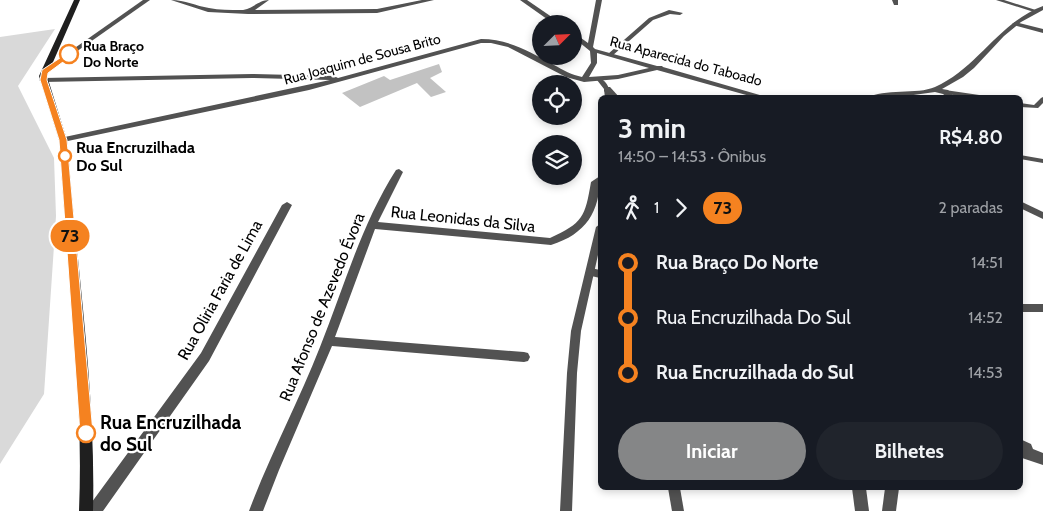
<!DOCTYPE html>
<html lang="pt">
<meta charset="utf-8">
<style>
:root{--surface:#171b24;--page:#20242c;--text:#f1f3f6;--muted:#9ea1a6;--accent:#858687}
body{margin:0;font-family:Cabin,sans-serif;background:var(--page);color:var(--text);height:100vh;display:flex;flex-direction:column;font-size:19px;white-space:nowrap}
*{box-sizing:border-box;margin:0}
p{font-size:16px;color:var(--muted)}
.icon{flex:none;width:28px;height:28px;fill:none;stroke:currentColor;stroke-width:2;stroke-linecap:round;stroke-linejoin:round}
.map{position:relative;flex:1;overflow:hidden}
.side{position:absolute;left:598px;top:95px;width:425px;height:395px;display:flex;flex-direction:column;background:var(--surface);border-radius:8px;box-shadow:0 2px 8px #0003}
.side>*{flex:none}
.badge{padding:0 10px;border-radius:16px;font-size:18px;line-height:32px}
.needle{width:32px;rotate:66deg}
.buttons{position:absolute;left:532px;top:15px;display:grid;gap:10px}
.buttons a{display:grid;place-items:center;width:50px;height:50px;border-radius:50%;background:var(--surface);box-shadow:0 2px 8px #0003;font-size:25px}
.map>.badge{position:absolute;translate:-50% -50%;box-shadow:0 0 0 2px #fff}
.legs{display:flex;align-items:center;gap:8px;height:55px;padding:0 20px;font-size:16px}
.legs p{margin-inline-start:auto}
.summary{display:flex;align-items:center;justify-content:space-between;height:85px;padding:0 20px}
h1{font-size:28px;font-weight:700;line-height:38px}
.primary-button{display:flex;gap:10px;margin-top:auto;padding:10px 20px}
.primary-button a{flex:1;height:58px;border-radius:30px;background:var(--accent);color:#fff;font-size:20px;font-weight:700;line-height:58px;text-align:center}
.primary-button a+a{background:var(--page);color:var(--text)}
ul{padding:0 20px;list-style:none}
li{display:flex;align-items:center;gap:18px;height:55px;font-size:19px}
li i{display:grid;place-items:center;width:8px;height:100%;margin:0 6px;background:currentColor}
li i::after{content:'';width:12px;height:12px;margin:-6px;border:4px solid;border-radius:50%;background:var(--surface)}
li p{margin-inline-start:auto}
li:first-child i{background:linear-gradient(#0000 50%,currentColor 0)}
li:last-child i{background:linear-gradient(currentColor 50%,#0000 0)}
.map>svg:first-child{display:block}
.green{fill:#d9d9d9}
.building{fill:#c2c2c2}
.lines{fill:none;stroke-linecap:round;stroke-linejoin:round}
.lane{fill:#525252;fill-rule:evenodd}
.street{fill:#525252;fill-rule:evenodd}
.secondary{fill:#1f1f1f;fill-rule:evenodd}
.line-1{fill:#f58220;stroke:#fff}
.stop-1-dot{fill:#fff;stroke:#f58220;stroke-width:2.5}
.labels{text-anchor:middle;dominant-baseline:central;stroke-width:4.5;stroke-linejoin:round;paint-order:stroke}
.far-stop-label{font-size:14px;font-weight:bold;fill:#000;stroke:#fff;text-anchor:start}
.far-street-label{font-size:14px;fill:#000;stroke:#fff}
.stop-label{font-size:16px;font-weight:bold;fill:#000;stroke:#fff;text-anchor:start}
.street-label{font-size:16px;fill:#000;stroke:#fff}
.near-stop-label{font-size:19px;font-weight:bold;fill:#000;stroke:#fff;text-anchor:start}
</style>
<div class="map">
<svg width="1043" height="511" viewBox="0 0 1043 511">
<rect width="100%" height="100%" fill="#fff"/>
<!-- green -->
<polygon class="green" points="55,29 18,86 54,158 56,216 44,394 0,464 0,37"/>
<!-- building -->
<polygon class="building" points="439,64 442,72 430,78 446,92 431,97 417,83 360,107 342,93 384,76 390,80"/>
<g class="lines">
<!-- lane -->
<g class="lane">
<polygon points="892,0 898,0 898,5 894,5"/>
<polygon points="996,0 1004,0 1039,11 1034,12"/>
<polygon points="669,10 683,13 680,15 670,14 653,20 612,56 608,56 608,54 649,18"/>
<polygon points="1015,22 1043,29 1043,33 1013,25 1012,24"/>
<path d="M600,78c8,4 10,12 11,20h-6l-1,-9 -7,-9z"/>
<polygon points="945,90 986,96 989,98 969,98 943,93 943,91"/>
<polygon points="1043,97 1043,103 1038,108 1020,107 1020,103 1034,105 1041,98"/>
<polygon points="1020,155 1043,159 1043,163 1020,159"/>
<polygon points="600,224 600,246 581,331 577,373 572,511 560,511 567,373 571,331 596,227"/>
<polygon points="668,488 680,488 684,511 672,511"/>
</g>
<!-- street -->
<g class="street">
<polygon points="143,0 150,0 46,73 42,73 42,71"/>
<path d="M171,0c14,0 25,6 38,8 10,2 21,2 32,2 11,0 17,-10 28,-10l-14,10 122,-1 45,-9h12l-57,13 -129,1 -40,-2z"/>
<polygon points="520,0 527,0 562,24 554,24"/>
<path d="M596,0h6l-9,47 2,2 62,17h5l1,1 107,31h-13l-100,-28 -39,9 -34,3 -18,-5 -58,-30 -17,-4h-10l-172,47 -246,52h-3v-4l270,-58 -78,-2 -209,4 -4,-2 4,-2 209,-4 82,2 4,2 143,-39c28,0 49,13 73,26 9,5 18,10 28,12l9,-14 -1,-12 -16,-13v-5l14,10zM597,53l52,15 -31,7 -29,2 8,-14z"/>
<path d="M1043,6v4l-22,12 -17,14 -30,32 -11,9 -21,12 6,1 8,8h-8l-5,-4 -8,-2 -43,6h-25c17,-10 50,-3 68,-11 43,-19 63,-64 108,-81z"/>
<polygon points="604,87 610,87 620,98 612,98 604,91"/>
<path d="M399,169l4,3 -25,50 172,16c33,-15 35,-21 41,-56l9,-6c0,36 -14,58 -49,69l-176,-16 -40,108 189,15 4,1 2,4 -2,4 -4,1 -192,-16 -53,124 -16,41h-14c21,-56 49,-108 71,-164 24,-60 41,-122 76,-177z"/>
<polygon points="1020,201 1043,212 1043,219 1020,208"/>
<polygon points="287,202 292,205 209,361 103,511 87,511 89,506 201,353 282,205"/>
<polygon points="591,268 600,270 600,278 587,275 586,272 587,269"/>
<rect x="1020" y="304" width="23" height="8"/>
<polygon points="1020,439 1031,444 1033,449 1043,453 1043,465 1022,458 1020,452"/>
<polygon points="852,488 866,488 869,511 855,511"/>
<polygon points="885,488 899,488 896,511 882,511"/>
</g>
<!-- secondary -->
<path class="secondary" d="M74,0h6l-33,76 20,64 1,10c9,120 28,240 25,361h-14c5,-121 -12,-241 -19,-361l-1,-10 -20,-64z"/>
</g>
<!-- line-1 -->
<polygon class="line-1" points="69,52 72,54 71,56 48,73 47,80 67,140 93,433 91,437 86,439 82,437 80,433 59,140 40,80 42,70"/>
<!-- markers -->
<g class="stop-1-dot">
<circle cx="69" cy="54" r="9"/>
<circle cx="65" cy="156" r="6"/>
<circle cx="86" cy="433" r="9"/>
</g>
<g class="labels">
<!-- far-stop labels -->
<g class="far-stop-label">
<text x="83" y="46">Rua Braço<tspan x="83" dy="16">Do Norte</tspan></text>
</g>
<!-- far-street labels -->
<g class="far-street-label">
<text transform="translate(362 59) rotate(-15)">Rua Joaquim de Sousa Brito</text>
<text transform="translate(686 61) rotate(15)">Rua Aparecida do Taboado</text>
</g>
<!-- stop labels -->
<g class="stop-label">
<text x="76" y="147">Rua Encruzilhada<tspan x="76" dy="18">Do Sul</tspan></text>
</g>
<!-- street labels -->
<g class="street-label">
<text transform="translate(463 219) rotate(6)">Rua Leonidas da Silva</text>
<text transform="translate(220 290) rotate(-61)">Rua Oliria Faria de Lima</text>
<text transform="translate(322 307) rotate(-68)">Rua Afonso de Azevedo Évora</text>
</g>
<!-- near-stop labels -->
<g class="near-stop-label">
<text x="100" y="422">Rua Encruzilhada<tspan x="100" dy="22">do Sul</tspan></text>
</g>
</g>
</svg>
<div class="buttons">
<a><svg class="needle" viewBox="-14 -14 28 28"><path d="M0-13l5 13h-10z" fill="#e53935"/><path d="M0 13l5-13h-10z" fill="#9ea1a6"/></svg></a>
<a><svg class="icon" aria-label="locate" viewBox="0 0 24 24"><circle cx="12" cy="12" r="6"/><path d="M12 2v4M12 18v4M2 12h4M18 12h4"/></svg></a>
<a><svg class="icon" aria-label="layers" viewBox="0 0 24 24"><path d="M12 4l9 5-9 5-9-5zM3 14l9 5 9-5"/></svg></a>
</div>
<b class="badge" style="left:70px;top:236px;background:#f58220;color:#111">73</b>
<section class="side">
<div class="summary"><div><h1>3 min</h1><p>14:50 – 14:53 · Ônibus</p></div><b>R$4.80</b></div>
<div class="legs"><svg class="icon" aria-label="walk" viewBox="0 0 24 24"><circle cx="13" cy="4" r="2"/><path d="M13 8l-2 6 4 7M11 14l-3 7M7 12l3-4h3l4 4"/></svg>1<svg class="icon" aria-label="forward" viewBox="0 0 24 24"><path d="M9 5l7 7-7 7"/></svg><b class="badge" style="background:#f58220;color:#111">73</b><p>2 paradas</p></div>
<ul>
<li><i style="color:#f58220"></i><b>Rua Braço Do Norte</b><p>14:51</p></li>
<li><i style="color:#f58220"></i><span>Rua Encruzilhada Do Sul</span><p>14:52</p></li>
<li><i style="color:#f58220"></i><b>Rua Encruzilhada do Sul</b><p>14:53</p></li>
</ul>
<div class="primary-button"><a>Iniciar</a><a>Bilhetes</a></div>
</section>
</div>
